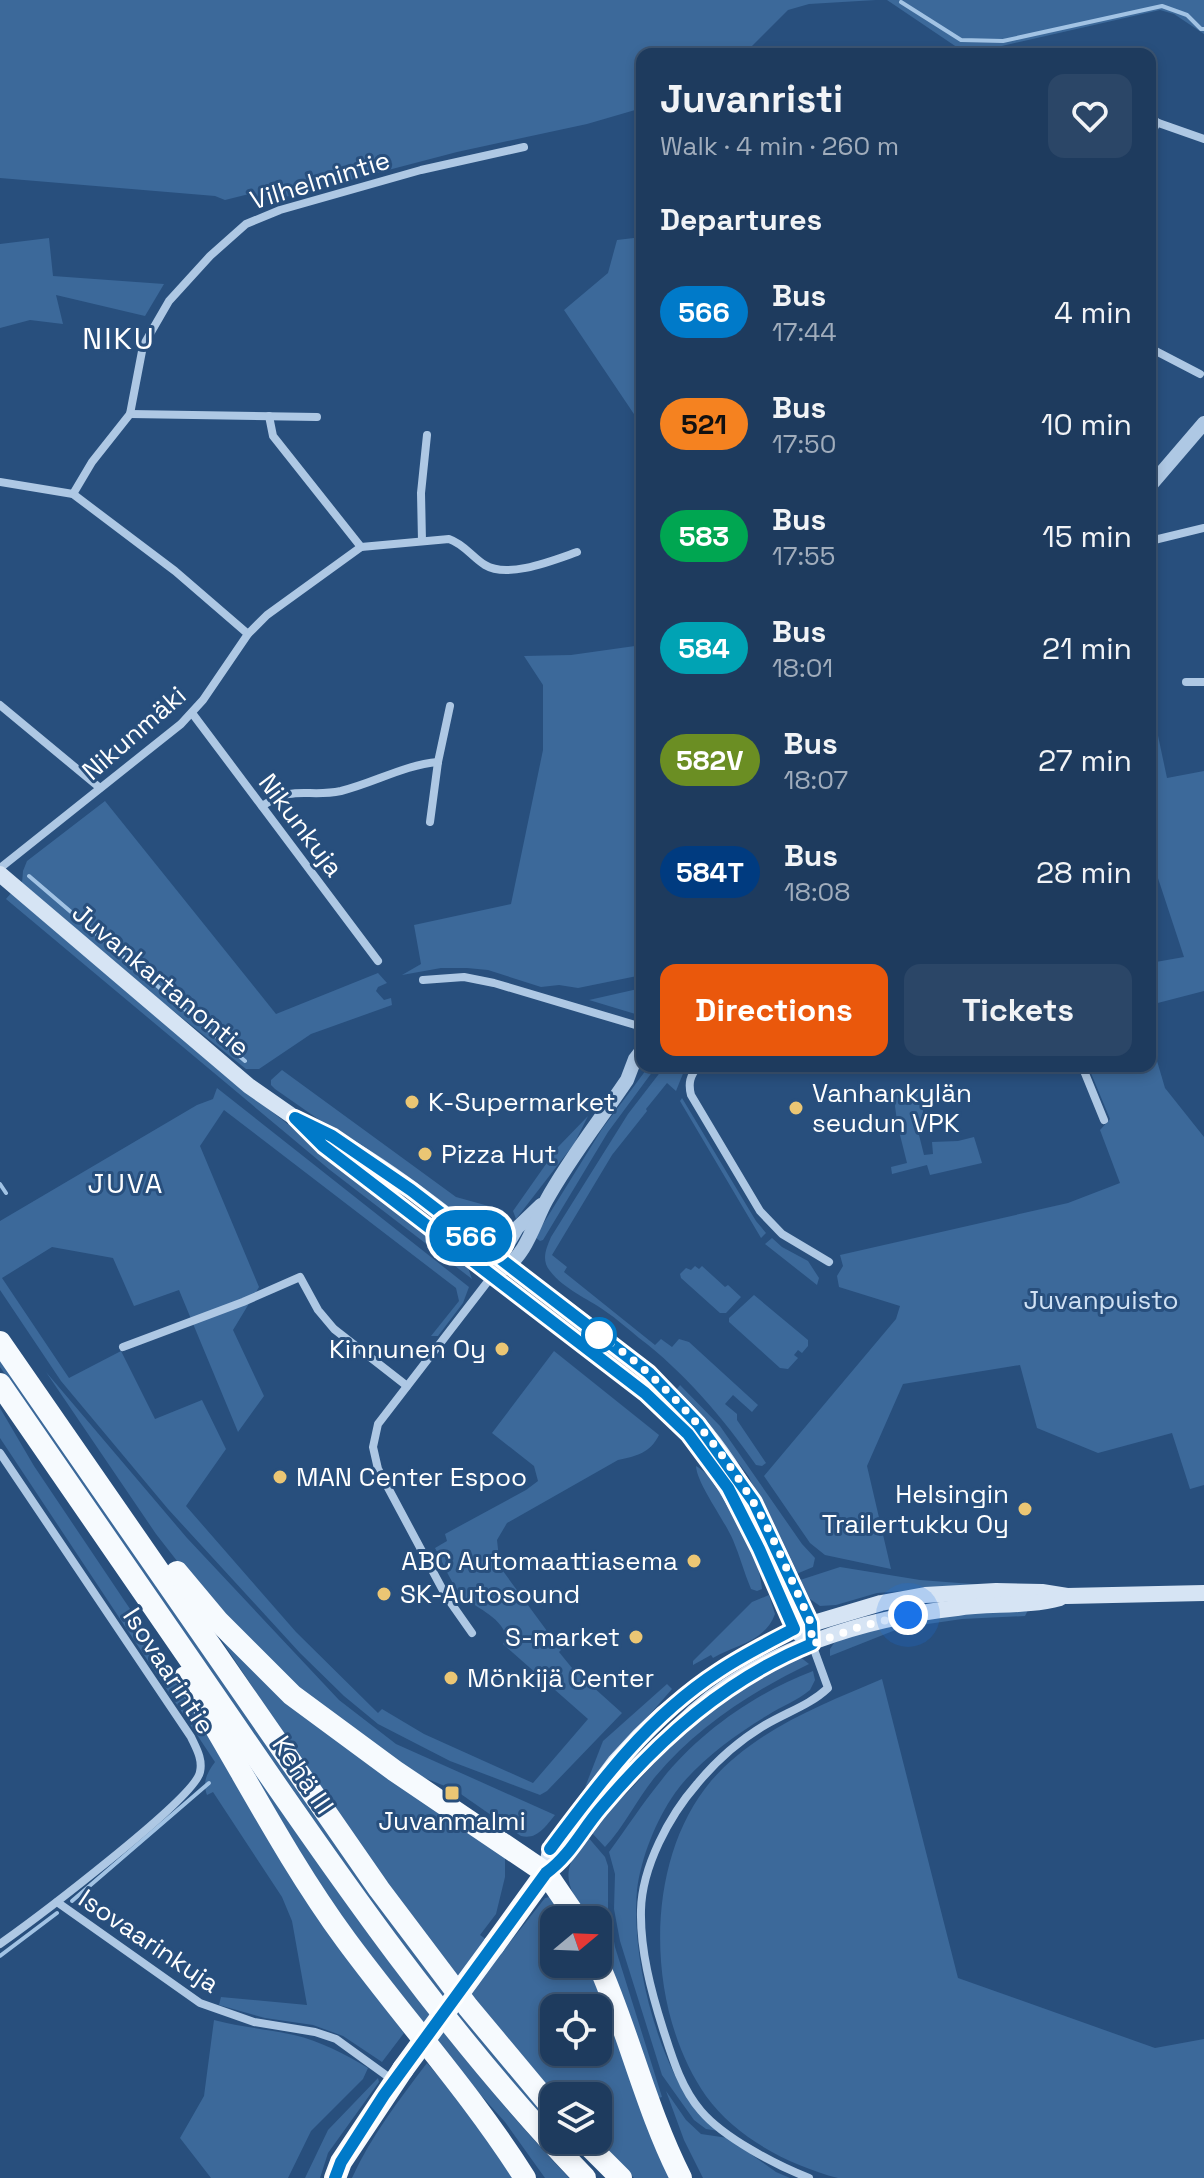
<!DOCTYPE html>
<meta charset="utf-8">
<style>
:root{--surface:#1e3b5e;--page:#2b4667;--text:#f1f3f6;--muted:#a1adbc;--line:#3c5573;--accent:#ea580c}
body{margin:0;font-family:"Space Grotesk",sans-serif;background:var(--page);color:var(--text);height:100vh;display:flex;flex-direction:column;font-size:30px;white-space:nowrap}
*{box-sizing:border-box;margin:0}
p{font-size:26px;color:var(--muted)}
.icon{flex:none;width:44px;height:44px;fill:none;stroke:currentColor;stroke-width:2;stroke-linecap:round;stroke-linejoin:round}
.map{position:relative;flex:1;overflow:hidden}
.details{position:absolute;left:636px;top:48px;width:520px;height:1024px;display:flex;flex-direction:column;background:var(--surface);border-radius:16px;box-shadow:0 4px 12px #0003,0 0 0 2px var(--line)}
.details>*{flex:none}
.badge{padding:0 16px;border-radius:26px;font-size:28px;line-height:52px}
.needle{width:52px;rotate:71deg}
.fabs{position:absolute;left:540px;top:1906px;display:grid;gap:16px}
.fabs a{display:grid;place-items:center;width:72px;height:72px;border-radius:16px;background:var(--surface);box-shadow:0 4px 12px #0003,0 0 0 2px var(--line);font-size:40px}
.you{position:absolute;width:40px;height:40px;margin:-20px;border:6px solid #fff;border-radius:50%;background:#1a73e8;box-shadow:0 0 0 12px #1a73e833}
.map>.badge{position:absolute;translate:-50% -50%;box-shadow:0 0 0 4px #fff}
h2{padding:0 24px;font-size:30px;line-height:72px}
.round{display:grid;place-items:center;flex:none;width:84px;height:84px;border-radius:16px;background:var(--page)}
.overview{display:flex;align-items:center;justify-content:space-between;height:136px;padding:0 24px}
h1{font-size:38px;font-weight:700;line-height:60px}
.button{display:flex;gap:16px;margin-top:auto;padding:16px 24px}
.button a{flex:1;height:92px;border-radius:16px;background:var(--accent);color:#fff;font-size:32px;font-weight:700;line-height:92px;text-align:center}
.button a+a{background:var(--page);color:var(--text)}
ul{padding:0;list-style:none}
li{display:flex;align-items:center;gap:24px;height:112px;padding:0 24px}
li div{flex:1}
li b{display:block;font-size:30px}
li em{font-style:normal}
li .badge{min-width:88px;font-weight:700;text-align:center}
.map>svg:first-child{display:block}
.green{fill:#3c699a;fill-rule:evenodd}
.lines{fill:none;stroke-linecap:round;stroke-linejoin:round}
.stream{stroke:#a2c3e4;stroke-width:4}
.minor{stroke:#aec8e4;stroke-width:8}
.tertiary{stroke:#aec8e4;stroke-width:14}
.secondary{stroke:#d6e4f4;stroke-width:16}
.trunk{stroke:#f6fafe;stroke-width:22}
.trunk-bridge{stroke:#f6fafe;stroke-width:22}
.line-casing{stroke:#fff;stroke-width:18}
.line{stroke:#007ac9;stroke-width:12}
.walk{stroke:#fff;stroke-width:8;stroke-dasharray:0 14.4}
.poi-dot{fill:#ebc674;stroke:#284f7d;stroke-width:3}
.stop-dot{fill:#fff;stroke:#007ac9;stroke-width:4}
.labels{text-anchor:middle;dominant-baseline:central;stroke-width:6;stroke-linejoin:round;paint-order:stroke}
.street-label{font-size:26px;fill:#fff;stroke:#284f7d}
.poi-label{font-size:26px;fill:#fff;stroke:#284f7d;text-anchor:start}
.park-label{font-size:26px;fill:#d0e1f4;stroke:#284f7d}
.neighbourhood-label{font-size:28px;letter-spacing:2px;fill:#fff;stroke:#284f7d}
.quarter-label{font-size:30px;letter-spacing:2px;fill:#fff;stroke:#284f7d}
</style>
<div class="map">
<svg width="1204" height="2178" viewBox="0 0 1204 2178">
<rect width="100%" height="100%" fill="#284f7d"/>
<!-- green -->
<g class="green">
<polygon points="0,0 876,0 809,4 788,10 744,54 703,54 699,51 700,54 642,54 642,108 587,124 457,152 270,201 249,194 225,200 215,196 0,178"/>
<polygon points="887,0 1204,0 1204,34 1174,14 1160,10 967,54"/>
<polygon points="642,237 642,426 564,310 608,273 617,240"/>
<polygon points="49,238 53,276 164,284 145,316 56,295 63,324 30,320 0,328 0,244"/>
<polygon points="642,645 642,975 578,988 559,985 541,987 488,970 467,968 441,968 402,975 421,964 414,925 511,904 543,750 543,685 524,656 571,655"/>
<polygon points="1150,698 1167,778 1204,771 1204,991 1150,1005 1150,963 1184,957 1150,854"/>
<polygon points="105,801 276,1014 378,973 387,983 378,987 376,991 384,1000 391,998 392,1005 311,1034 259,1069 246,1069 161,1001 22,883 23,871 27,861"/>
<polygon points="11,893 241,1088 466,1262 472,1279 330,1170 6,899"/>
<polygon points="642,988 642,1016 589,1000"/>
<polygon points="1150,1037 1165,1088 1204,1137 1204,1485 1190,1489 1172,1433 1098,1453 1037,1428 1020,1365 903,1384 867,1466 891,1569 825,1555 810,1543 764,1476 896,1319 900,1306 839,1287 837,1276 843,1266 840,1255 1068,1203 1120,1183 1100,1130 1110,1119 1088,1066 1150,1066"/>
<polygon points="649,1066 653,1071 608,1132 543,1240 540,1241 535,1237 602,1129"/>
<path d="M665,1066h21l-10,25 -9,-8 -21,26 1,2 -35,44 -60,100 15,12 -3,5 91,73 6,-6 11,8 7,-8 10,3 69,63 -6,7 -19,-17 -8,9 12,10v6l29,43 -4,3 -6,-1c-31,-45 -73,-94 -117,-127 -11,-9 -22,-19 -34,-27 -18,-13 -40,-21 -55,-40 -9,-11 -4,-22 1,-34l77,-123z"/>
<polygon points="282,1070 456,1197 503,1210 499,1217 506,1225 497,1232 477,1230 275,1089 271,1085 271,1080"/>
<polygon points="899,1087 920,1093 925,1124 917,1127 924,1155 933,1154 932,1142 958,1141 974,1137 982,1163 930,1175 927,1165 892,1174 891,1167 907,1163 899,1131 905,1129 902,1119 897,1121 895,1106"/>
<path d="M217,1088l252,199 -6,16 -25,33h-7l28,-35 -3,-13 -232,-178 -24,36 59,141 -26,43 31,66 -26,36 -59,-142 -45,16 -21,-48 -61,-11 -50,31 67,100 52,-27 34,68 47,-19 24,49 -40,57 110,126 82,81 4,-4 42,25 109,49 55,-64 -85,-75 4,-7c-8,-23 -32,-28 -47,-44 -10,-11 -17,-31 -25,-45l12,-7 -2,-7 81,-44 12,-9 -4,-15 -42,-33 62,-82 105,84c-9,18 -22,21 -41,25l-111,63 -10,17 3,27 61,83 -2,2 13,16 50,45 -75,78 -7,4 -90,-34 -72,-37 -34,-28 -44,-43 -132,-144 -107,-128 -61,-91v-69l197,-116 16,-6z"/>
<polygon points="682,1098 756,1221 766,1233 761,1238 680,1101"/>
<polygon points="588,1116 574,1144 516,1219 513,1211 558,1147"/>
<polygon points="772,1238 782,1247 808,1261 819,1278 817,1285 765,1244"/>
<polygon points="695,1266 699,1269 702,1266 725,1287 728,1285 741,1297 726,1313 720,1313 681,1278 680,1274 686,1268 691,1270"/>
<polygon points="754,1295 808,1340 808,1346 802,1353 798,1350 794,1355 798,1358 788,1369 780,1368 729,1322 729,1318"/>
<polygon points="0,1354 489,2048 554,2121 554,2133 485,2053 356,1884 0,1367"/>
<path d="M46,1372l141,166 152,162 57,44 159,71c-10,12 -18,25 -34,21l-66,-46 -43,-17 -119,-89 -98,-100 -39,-50z"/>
<polygon points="680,1385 720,1426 802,1544 815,1558 813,1567 794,1575 749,1477 715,1431 676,1390"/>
<path d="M0,1408l34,58 135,201 164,273 71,93 -22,29 -39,-26 -30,-11 -48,-7 -46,-13 2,-8 86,8 -15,-84 -10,-24 -69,-105 -6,3c-5,-13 0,-22 8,-33l-215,-324z"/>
<path d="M696,1466c29,16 64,90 66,123l-5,2 -6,-2c-7,-16 -11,-33 -18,-49 -9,-21 -36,-56 -37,-74z"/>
<polygon points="840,1567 920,1580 985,1585 877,1593 836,1605 820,1606 810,1599 797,1581"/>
<path d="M769,1595l6,19c-10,28 -40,31 -62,44l-2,-3 -18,10v-4l59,-59z"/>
<polygon points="1029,1608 1025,1616 962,1619 921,1625 893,1631 830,1656 830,1649 834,1643 853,1635 942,1614"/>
<path d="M214,1629l291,225v23l-9,37 -16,21 23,16 42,-53 5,-1 21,23h-17v44h39l80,214h-39l-38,-38h2v-44h-42l-85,-101 -115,-152zM554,2008h44v44h-44z"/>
<path d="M799,1656l10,8c-58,28 -112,63 -154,113 -18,22 -31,50 -50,70l-14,-15 13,-20 23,-19 35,-38 7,-14 27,-26 84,-53z"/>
<path d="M813,1671l2,9 -5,10c-13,11 -28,16 -42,25 -32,19 -72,48 -93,78 -19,27 -34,65 -38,97 -6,67 19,166 59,221 6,8 15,14 23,20l-13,-2 -12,-9 -32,-45 -42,-134 -6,-32 1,-35 -6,-22c17,-23 33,-48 51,-70 38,-49 95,-89 153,-111z"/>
<path d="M882,1679l76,299 197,70 49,-9v139h-366c-49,-13 -102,-40 -132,-82 -60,-86 -64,-233 5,-315 44,-51 110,-76 171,-102z"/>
<polygon points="667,1684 672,1689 584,1790 603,1741"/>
<path d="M227,1730c105,156 213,311 342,448h-24l-40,-56 -36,-40 -148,-191z"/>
<path d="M587,1836l18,21 3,9v42l7,39 47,150 -9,3 -55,-156v-24h-12c-20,-39 -27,-47 1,-84z"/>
<path d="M214,2020c26,7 53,9 80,15 26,6 51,19 74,33l-5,11 -52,52 -23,47h-77l-31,-40 24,-42z"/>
<path d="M427,2063l37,42 49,73h-161c19,-42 47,-78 75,-115z"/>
<polygon points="378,2078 379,2082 328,2153 320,2178 305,2178 328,2130"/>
<polygon points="666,2091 686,2120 701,2134 728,2138 776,2172 790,2178 703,2178 684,2140"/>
</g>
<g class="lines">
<!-- stream -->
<g class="stream">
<polyline points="901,2 961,40 1003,41 1162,6 1187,15 1201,29 1204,29"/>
<polyline points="29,876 245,1061"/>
<polyline points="0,1184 6,1193"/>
<polyline points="72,1901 209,1783"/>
<polyline points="0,1956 57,1913"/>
</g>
<!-- minor -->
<g class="minor">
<polyline points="809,51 814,54"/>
<polyline points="1150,120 1204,139"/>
<polyline points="1150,137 1157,122"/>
<polyline points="1150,348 1200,374"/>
<polyline points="130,414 317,417"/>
<polyline points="269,416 273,436 361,547"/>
<polyline points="0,482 73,494 175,571 248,634"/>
<polyline points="73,494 92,462 130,414 143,346 169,301 210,256 246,224 280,210 421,170 524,147"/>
<polyline points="422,541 421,493 427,435"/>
<polyline points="1150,541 1204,528"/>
<polyline points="1186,682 1204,682"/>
<polyline points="0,705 100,788"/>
<polyline points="192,713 378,961"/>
<path d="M262,806c34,-22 44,-8 79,-15 33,-8 63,-26 97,-29"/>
<polyline points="430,822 438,762 450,706"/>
<path d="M0,868l181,-144 22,-24 45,-66 19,-19 94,-68 88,-8c15,5 23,18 36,26 23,14 69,-5 92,-13"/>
<polyline points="423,980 464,977 494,983 642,1027"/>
<path d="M698,1066c-8,10 -10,17 -7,29l69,116 22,23 47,28"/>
<polyline points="1082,1066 1104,1120"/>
<polyline points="123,1347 243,1302 300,1277 318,1310 334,1329 407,1386"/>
<path d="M0,1453l191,284c5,11 12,22 9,35 -5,27 -169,150 -200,172"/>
<polyline points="472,1633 446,1596 378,1469 373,1447 378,1424 492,1276"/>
<polyline points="57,1902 200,2003 254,2022 315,2032 336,2039 394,2081"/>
<path d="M809,2178c-33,-13 -85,-40 -108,-67 -20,-23 -29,-54 -38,-82 -12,-38 -23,-79 -22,-119 1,-43 28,-94 56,-126 19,-23 43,-44 68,-59 22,-13 45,-20 63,-37l-16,-44"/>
</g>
<!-- tertiary -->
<g class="tertiary">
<polyline points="1150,486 1204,423"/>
<polyline points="496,1264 517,1228 541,1205"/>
<path d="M503,1269c23,-13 31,-46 43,-68 23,-42 54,-81 81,-121l8,-21 7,-9"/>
</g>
<!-- secondary -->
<g class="secondary">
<path d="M0,874l249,212 46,32 28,28 322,247c15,14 31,27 44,43 48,57 76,125 105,193l18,15"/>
<path d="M309,1125c79,39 153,103 222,157 58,45 118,86 167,141 51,59 81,130 113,200v7"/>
<polyline points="546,1873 550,1849 615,1762 640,1735 663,1713 718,1671 794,1629 881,1603 925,1595 996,1591 1042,1592 1067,1596 1204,1593"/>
<path d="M546,1873c24,-16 36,-43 54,-65 29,-34 61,-66 94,-96 71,-63 171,-94 263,-104 34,-5 70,-1 103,-10"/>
</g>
<!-- trunk -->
<g class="trunk">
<polyline points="0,1342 379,1889 468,2007 554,2110"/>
<path d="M0,1384c77,111 154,222 230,334 110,161 220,320 355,460"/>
<polyline points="177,1572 218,1621 292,1695 395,1771 546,1873 578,1920"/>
<path d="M185,1677c54,87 100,180 161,263 59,80 126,154 179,238"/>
<polyline points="494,1945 546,1873"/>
<path d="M598,1963c31,70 48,146 83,215"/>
<polyline points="583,2140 621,2178"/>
<polyline points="335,2178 341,2162 403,2069"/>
</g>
<!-- trunk-bridge -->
<polyline class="trunk-bridge" points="403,2069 494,1945"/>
</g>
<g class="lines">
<defs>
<path id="line" d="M335,2178l6,-16 43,-67 162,-222c24,-17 36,-43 55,-65 59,-70 125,-129 211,-164l-1,-21 -57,-121 -56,-78 -49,-51 -238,-183 -79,-54 -37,-18 28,28 322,247 43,41 40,54 31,61 35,80c-25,13 -51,26 -75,42 -71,46 -119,111 -169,178"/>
</defs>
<!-- line casing -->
<use href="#line" class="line-casing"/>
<!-- line -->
<use href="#line" class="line"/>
<!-- walk -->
<path class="walk" d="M599,1335c60,39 115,102 153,165 23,38 40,82 59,123l1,21 50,-18 46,-11"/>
</g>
<!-- markers -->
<g class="poi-dot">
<circle cx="412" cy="1102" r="8"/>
<circle cx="796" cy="1108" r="8"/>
<circle cx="425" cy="1154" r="8"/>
<circle cx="502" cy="1349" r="8"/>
<circle cx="280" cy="1477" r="8"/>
<circle cx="1025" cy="1509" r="8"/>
<circle cx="694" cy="1561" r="8"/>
<circle cx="384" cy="1594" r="8"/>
<circle cx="636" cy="1637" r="8"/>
<circle cx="451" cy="1678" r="8"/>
<rect x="444" y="1785" width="16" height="16" rx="4"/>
</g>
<circle class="stop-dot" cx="599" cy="1335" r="16"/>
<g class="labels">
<!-- street labels -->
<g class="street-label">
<text transform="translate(320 180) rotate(-17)">Vilhelmintie</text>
<text transform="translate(134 733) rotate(-41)">Nikunmäki</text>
<text transform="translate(301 825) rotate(53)">Nikunkuja</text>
<text transform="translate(161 980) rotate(40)">Juvankartanontie</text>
<text transform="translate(169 1671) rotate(57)">Isovaarintie</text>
<text transform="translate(303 1775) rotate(56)">Kehä III</text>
<text transform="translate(149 1941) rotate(34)">Isovaarinkuja</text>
</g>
<!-- poi labels -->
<g class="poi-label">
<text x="812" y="1093">Vanhankylän<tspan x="812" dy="30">seudun VPK</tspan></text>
<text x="428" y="1102">K-Supermarket</text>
<text x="441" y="1154">Pizza Hut</text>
<text x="486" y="1349" text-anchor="end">Kinnunen Oy</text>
<text x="296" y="1477">MAN Center Espoo</text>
<text x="1009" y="1494" text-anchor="end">Helsingin<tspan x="1009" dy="30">Trailertukku Oy</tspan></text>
<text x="678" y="1561" text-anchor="end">ABC Automaattiasema</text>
<text x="400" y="1594">SK-Autosound</text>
<text x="620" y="1637" text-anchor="end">S-market</text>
<text x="467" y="1678">Mönkijä Center</text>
<text x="452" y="1821" text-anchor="middle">Juvanmalmi</text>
</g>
<!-- park labels -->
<g class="park-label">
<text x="1101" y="1300">Juvanpuisto</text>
</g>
<!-- neighbourhood labels -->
<g class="neighbourhood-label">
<text x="126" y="1183">JUVA</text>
</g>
<!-- quarter labels -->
<g class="quarter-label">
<text x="119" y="338">NIKU</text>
</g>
</g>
</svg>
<div class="fabs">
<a><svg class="needle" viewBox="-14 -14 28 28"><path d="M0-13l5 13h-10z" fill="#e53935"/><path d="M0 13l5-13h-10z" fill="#a1adbc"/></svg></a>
<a><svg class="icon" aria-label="locate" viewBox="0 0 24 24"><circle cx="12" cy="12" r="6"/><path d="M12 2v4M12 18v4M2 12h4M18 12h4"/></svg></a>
<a><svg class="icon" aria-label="layers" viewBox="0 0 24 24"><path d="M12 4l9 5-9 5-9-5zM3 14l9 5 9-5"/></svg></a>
</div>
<div class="you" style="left:908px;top:1615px"></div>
<b class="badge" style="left:471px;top:1236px;background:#007ac9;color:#fff">566</b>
<section class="details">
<div class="overview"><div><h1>Juvanristi</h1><p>Walk · 4 min · 260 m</p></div><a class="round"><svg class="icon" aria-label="heart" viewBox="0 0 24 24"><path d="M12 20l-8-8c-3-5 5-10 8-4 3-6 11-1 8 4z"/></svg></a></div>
<h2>Departures</h2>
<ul>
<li><span class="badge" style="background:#007ac9;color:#fff">566</span><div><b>Bus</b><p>17:44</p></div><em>4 min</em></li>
<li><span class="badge" style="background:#f58220;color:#111">521</span><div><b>Bus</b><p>17:50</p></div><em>10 min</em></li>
<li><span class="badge" style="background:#00a651;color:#fff">583</span><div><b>Bus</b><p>17:55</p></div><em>15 min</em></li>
<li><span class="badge" style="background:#00a3b4;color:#fff">584</span><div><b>Bus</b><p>18:01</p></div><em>21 min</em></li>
<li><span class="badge" style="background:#6b8e23;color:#fff">582V</span><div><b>Bus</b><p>18:07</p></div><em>27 min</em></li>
<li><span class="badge" style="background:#003b80;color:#fff">584T</span><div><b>Bus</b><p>18:08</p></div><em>28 min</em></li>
</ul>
<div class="button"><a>Directions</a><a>Tickets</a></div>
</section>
</div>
